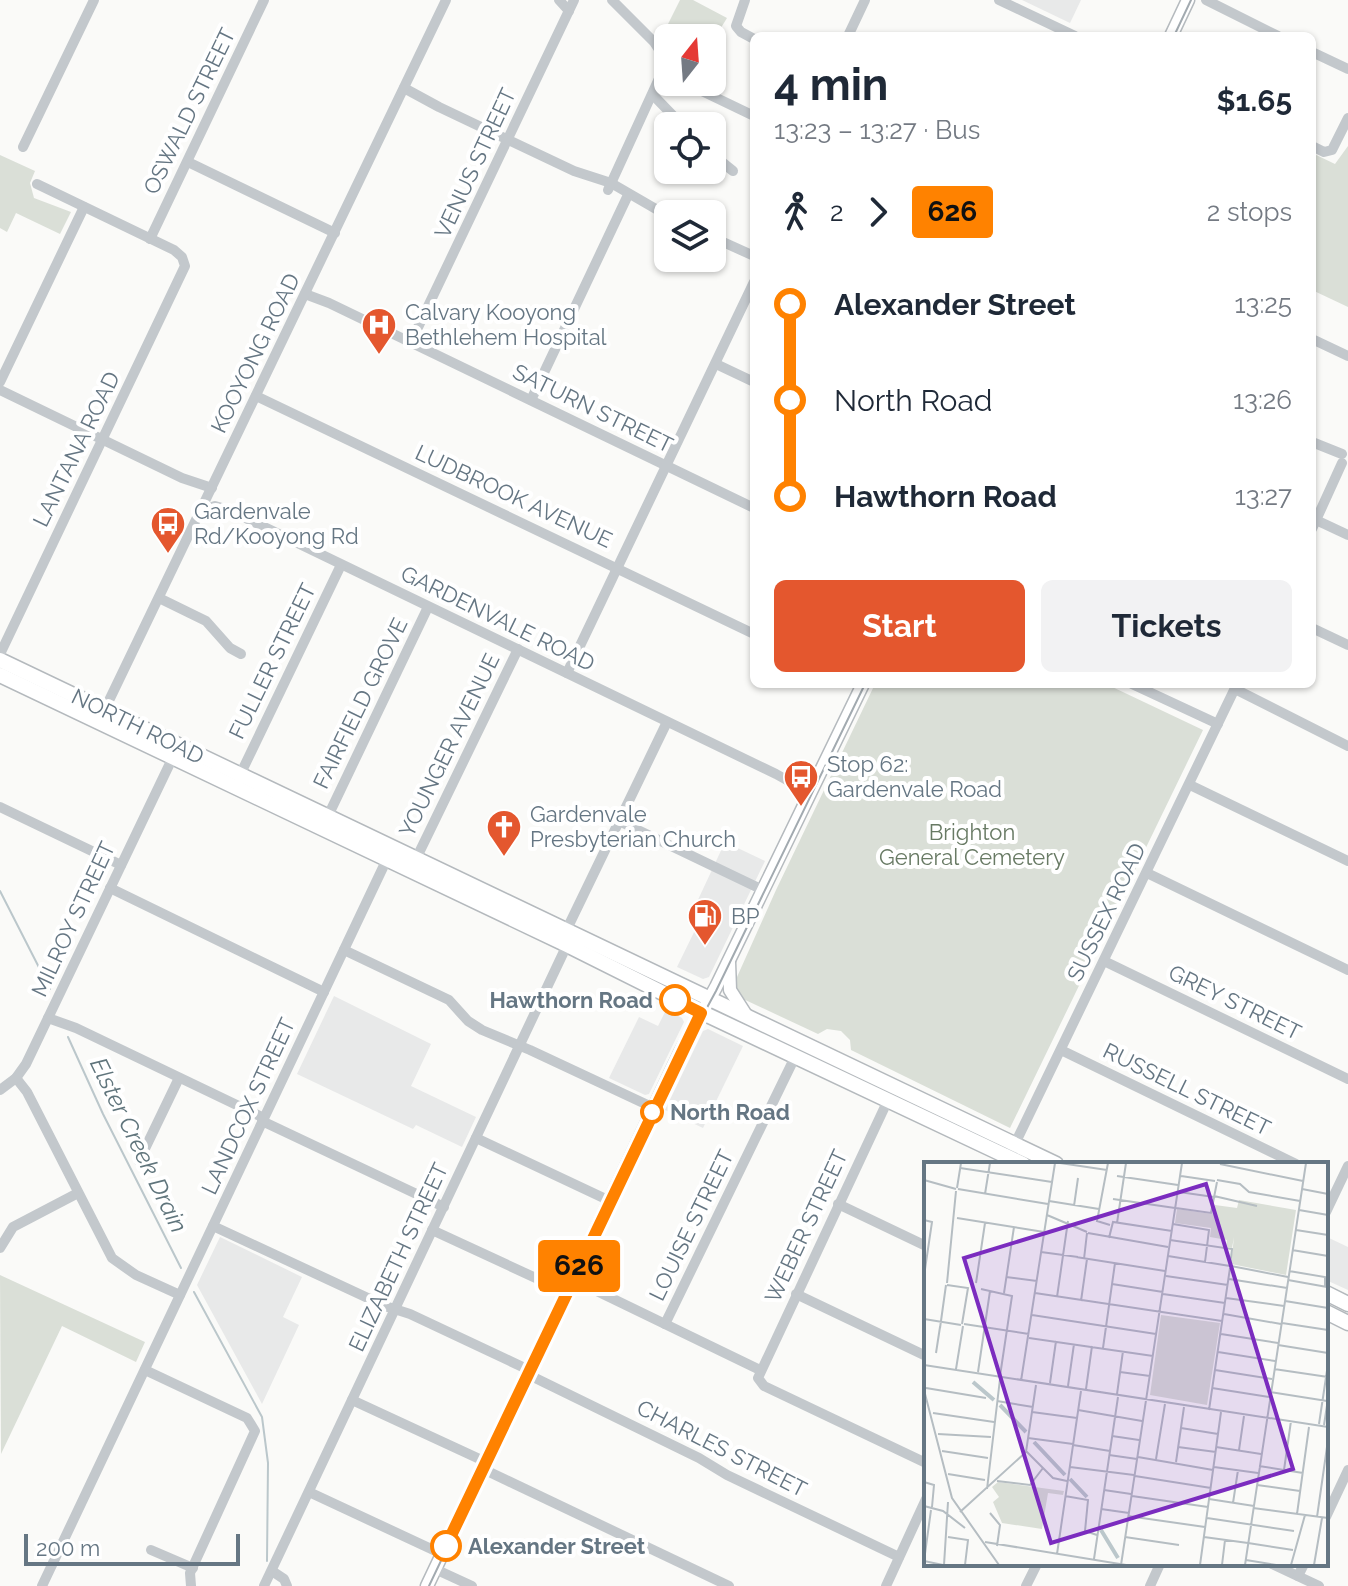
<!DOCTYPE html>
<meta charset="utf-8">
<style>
:root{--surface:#fff;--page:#f2f2f3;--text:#1f2937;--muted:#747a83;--accent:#e4572e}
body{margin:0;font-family:Raleway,sans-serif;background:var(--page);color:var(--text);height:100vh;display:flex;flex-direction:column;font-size:30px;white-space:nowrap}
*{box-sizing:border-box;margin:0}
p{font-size:26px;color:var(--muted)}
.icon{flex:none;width:44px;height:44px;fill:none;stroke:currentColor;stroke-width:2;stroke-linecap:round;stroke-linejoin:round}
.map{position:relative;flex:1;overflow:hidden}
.side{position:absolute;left:750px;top:32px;width:566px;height:656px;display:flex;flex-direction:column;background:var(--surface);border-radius:12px;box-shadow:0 2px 6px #0004}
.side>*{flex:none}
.badge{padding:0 16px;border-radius:6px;font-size:28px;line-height:52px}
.needle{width:52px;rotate:17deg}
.buttons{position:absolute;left:654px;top:24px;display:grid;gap:16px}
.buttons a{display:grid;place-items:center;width:72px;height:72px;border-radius:12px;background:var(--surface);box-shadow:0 2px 6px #0004;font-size:40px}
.scale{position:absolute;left:24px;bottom:20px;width:216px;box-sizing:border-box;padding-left:8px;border:4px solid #657683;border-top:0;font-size:22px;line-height:28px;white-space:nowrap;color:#657683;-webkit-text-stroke:6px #fff;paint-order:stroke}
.map>.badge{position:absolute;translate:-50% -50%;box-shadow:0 0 0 4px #fff}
.legs{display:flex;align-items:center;gap:12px;height:88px;padding:0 24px;font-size:26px}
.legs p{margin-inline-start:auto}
.headline{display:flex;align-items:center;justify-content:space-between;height:136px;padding:0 24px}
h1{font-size:44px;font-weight:700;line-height:60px}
.primary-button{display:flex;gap:16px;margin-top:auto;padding:16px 24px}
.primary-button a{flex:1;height:92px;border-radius:12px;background:var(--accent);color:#fff;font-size:32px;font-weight:700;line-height:92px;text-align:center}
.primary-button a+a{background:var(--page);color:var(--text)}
ul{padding:0 24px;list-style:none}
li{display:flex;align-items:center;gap:28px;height:96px;font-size:30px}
li i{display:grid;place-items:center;width:12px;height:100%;margin:0 10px;background:currentColor}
li i::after{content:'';width:20px;height:20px;margin:-10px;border:6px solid;border-radius:50%;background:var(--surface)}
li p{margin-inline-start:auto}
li:first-child i{background:linear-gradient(#0000 50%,currentColor 0)}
li:last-child i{background:linear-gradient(currentColor 50%,#0000 0)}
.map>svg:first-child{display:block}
.built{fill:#e8e9e9}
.green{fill:#dadfd7}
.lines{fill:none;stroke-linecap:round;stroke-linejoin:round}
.stream{stroke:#bbc7cb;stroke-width:2}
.major-casing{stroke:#b5babe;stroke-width:15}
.highway-casing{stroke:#b4b9bd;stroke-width:17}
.minor{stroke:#c3c8cc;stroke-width:10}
.major{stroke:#fff;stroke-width:12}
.highway{stroke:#fff;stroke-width:14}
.tram{stroke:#a2aab0;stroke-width:2}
.line-1-casing{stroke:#fff;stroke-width:18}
.line-1{stroke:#ff8200;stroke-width:12}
.stop-1-dot{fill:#fff;stroke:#ff8200;stroke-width:4}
.labels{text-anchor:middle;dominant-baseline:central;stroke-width:8;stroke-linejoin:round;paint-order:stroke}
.street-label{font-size:22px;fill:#657683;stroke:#fff}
.poi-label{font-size:22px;fill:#657683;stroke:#fff;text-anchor:start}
.park-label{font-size:22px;fill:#687a64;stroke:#fff}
.stop-label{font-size:22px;font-weight:bold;fill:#657683;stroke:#fff;text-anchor:start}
.water-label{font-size:24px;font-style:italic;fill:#60757c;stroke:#fff}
.inset-river{fill:none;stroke:#bbc7cb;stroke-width:4}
.inset-road{fill:none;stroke:#b5bdc2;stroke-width:2}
.view{fill:#7b2cbf;fill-opacity:0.15;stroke:#7b2cbf;stroke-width:4}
.inset-edge{fill:none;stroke:#657683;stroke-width:4}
</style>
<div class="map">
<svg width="1348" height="1586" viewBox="0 0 1348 1586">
<rect width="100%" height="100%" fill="#fafaf8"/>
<!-- built -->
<g class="built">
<polygon points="1022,0 1081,0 1070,23"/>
<polygon points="725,842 765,861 709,977 703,979 677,967 698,924 689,919"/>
<polygon points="334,996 431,1044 411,1086 476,1117 462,1147 416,1125 413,1129 297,1074"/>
<polygon points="666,1010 682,1018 684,1022 649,1094 645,1095 609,1078 639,1017 658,1026"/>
<polygon points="708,1029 743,1046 703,1128 665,1110 703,1031"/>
<polygon points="220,1237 302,1277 283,1317 299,1325 262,1404 197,1285"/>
<polygon points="1329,1238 1348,1247 1348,1290 1326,1280 1326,1244"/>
</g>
<!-- green -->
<g class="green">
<polygon points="680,0 693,0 727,18 719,31 705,25 698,38 668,38 668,42 662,36"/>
<polygon points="1348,146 1348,307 1312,290 1312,153 1335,164"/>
<polygon points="0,155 35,171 30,183 34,198 71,212 60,234 16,213 7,232 0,228"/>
<polygon points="875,684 1106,684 1203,730 1010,1128 851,1050 850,1040 841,1031 827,1029 818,1034 741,998 736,988 737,977 776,890"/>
<polygon points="0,1275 145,1342 136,1362 62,1326 1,1454"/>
</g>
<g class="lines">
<!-- stream -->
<g class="stream">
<polyline points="0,891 50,989"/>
<polyline points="68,1037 103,1114 181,1268"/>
<polyline points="194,1292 262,1417 268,1463 267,1561"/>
</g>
<defs>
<g id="major">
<polyline points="1171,36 1188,0"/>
<polyline points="729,962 730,990 746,1015"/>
<polyline points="427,1586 681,1051 716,987 863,684"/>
</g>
<g id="highway">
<polyline points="0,660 1056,1164"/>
<polyline points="0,675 567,945 703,1013 1023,1164"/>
<polyline points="1326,1293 1348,1304"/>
<polyline points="1326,1312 1348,1323"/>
</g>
</defs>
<!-- major casing -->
<use href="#major" class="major-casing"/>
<!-- highway casing -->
<use href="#highway" class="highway-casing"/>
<!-- minor -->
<g class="minor">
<polyline points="559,0 569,11"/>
<polyline points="612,0 654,42 666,60"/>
<polyline points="745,0 736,26 741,32 754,39"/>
<polyline points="999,0 1075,36"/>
<polyline points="1206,0 1278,36"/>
<polyline points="848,36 865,0"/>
<polyline points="1312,52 1348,69"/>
<polyline points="693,82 702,91 754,116"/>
<polyline points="404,88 439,107 574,171 611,183 668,216"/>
<polyline points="653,95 683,126"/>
<polyline points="1312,146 1324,152 1332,150 1348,118"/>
<polyline points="23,147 94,0"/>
<polyline points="712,154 733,171"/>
<polyline points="188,162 335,233"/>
<polyline points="608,190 667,61"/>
<polyline points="712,237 754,256"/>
<polyline points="150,239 264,0"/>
<polyline points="305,294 329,303 754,508"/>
<polyline points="1312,339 1348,356"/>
<polyline points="411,342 574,0"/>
<polyline points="716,364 754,382"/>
<polyline points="0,382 84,207"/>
<polyline points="0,390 182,478 212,488"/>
<polyline points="256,396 754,634"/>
<polyline points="531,400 628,195"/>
<polyline points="1312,442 1342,454"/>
<polyline points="202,510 215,506 229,510 776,774 810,793"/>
<polyline points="1316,520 1348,535"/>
<polyline points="1312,529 1342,463"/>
<polyline points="159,598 206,621 230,648 241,654"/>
<polyline points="1312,628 1348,645"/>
<polyline points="0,654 185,266 182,257 174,250 37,184"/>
<polyline points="567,673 754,282"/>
<polyline points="1132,684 1218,724"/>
<polyline points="1235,689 1348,746"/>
<polyline points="103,713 446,0"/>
<polyline points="240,775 341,565"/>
<polyline points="1190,785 1348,861"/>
<polyline points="0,807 121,865"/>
<polyline points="328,816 428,607"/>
<polyline points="619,821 763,890"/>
<polyline points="416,859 518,649"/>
<polyline points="1147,873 1348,970"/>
<polyline points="110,888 324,992"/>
<polyline points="566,931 667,722"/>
<polyline points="344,950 449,1000 468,1021 482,1030 530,1050 654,1108"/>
<polyline points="1104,961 1348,1079"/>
<polyline points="48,1018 76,1028 264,1118"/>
<polyline points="1061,1050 1296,1164"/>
<polyline points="16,1078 27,1092 112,1258 136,1275 180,1295"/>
<polyline points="0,1090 16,1078 26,1064 173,757"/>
<polyline points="888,1100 758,1378 764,1386 926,1463"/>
<polyline points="262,1121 444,1207"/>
<polyline points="476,1138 610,1201"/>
<polyline points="1012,1150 1237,684"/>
<polyline points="139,1161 179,1078"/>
<polyline points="838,1204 926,1246"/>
<polyline points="1326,1212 1348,1166"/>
<polyline points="213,1226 385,1306 410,1314 529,1370"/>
<polyline points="432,1230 566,1292"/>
<polyline points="0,1248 13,1227 78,1193"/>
<polyline points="572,1279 760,1370"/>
<polyline points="796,1294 926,1356"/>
<polyline points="665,1324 795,1057"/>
<polyline points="145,1370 247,1418 255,1431 190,1573 191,1586"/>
<polyline points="527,1374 699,1458 727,1475 899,1557"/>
<polyline points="352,1400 486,1462"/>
<polyline points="483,1469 729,1586"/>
<polyline points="309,1492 442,1554"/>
<polyline points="1326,1517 1348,1470"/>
<polyline points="151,1550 193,1568"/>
<polyline points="1272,1564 1319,1586"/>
<polyline points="435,1569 472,1586"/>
<polyline points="272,1571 284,1579 287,1586"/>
<polyline points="1298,1576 1304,1564"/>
<polyline points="42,1586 387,859"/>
<polyline points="264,1586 567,945"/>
<polyline points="886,1586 926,1499"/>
<polyline points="1026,1586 1037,1564"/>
<polyline points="1150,1586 1160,1564"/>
</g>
<!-- major -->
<use href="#major" class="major"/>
<!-- highway -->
<use href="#highway" class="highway"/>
<!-- tram -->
<g class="tram">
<polyline points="1174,36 1191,0"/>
<polyline points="429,1586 683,1052 716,991 865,684"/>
</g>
</g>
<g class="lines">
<defs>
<polyline id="line-1" points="446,1546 701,1013 675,1000"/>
</defs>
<!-- line-1 casing -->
<use href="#line-1" class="line-1-casing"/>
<!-- line-1 -->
<use href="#line-1" class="line-1"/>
</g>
<!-- icons -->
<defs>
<symbol id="hospital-pin" viewBox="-11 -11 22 30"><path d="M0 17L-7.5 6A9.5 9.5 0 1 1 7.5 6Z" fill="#e4572e" stroke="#fff"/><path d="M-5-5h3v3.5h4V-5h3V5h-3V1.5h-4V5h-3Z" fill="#fff"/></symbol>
<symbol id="bus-pin" viewBox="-11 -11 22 30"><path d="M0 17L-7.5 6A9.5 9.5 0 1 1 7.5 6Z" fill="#e4572e" stroke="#fff"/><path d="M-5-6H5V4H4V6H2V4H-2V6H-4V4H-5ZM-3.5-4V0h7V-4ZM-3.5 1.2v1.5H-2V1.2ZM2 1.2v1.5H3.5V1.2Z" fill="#fff"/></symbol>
<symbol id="church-pin" viewBox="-11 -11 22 30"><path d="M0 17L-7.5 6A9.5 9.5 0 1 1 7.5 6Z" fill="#e4572e" stroke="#fff"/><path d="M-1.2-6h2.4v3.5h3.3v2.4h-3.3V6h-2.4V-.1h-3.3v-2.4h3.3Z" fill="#fff"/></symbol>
<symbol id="fuel-pin" viewBox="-11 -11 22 30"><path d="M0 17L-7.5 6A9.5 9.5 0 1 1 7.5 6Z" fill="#e4572e" stroke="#fff"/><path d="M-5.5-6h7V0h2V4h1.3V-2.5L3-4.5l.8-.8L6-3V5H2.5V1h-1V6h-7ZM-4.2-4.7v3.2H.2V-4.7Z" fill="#fff"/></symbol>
</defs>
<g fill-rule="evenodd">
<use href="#hospital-pin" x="359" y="305" width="40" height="54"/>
<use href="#bus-pin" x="148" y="504" width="40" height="54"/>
<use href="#bus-pin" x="781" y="757" width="40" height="54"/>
<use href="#church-pin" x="484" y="807" width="40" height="54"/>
<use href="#fuel-pin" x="685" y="896" width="40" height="54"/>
</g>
<!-- markers -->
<g class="stop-1-dot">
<circle cx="675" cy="1000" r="14"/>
<circle cx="652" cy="1112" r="10"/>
<circle cx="446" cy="1546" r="14"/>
</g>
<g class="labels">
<!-- street labels -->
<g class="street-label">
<text transform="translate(189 111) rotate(-64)">OSWALD STREET</text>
<text transform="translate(475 163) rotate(-65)">VENUS STREET</text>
<text transform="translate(255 353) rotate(-64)">KOOYONG ROAD</text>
<text transform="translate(593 408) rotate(26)">SATURN STREET</text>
<text transform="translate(76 449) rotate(-64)">LANTANA ROAD</text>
<text transform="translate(514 496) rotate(25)">LUDBROOK AVENUE</text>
<text transform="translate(498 618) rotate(26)">GARDENVALE ROAD</text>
<text transform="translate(272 661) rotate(-64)">FULLER STREET</text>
<text transform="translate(360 703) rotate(-64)">FAIRFIELD GROVE</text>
<text transform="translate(138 726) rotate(26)">NORTH ROAD</text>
<text transform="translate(449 745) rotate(-64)">YOUNGER AVENUE</text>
<text transform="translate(1106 912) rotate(-64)">SUSSEX ROAD</text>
<text transform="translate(73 919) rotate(-65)">MILROY STREET</text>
<text transform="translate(1235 1002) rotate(26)">GREY STREET</text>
<text transform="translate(1187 1089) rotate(26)">RUSSELL STREET</text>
<text transform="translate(248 1106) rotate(-65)">LANDCOX STREET</text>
<text transform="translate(691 1225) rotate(-64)">LOUISE STREET</text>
<text transform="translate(806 1226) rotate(-65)">WEBER STREET</text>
<text transform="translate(398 1257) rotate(-65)">ELIZABETH STREET</text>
<text transform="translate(722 1448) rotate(27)">CHARLES STREET</text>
</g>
<!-- poi labels -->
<g class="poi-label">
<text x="405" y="312">Calvary Kooyong<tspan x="405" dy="25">Bethlehem Hospital</tspan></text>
<text x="194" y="511">Gardenvale<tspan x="194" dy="25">Rd/Kooyong Rd</tspan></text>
<text x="827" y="764">Stop 62:<tspan x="827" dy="25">Gardenvale Road</tspan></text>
<text x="530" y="814">Gardenvale<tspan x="530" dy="25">Presbyterian Church</tspan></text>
<text x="731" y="916">BP</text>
</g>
<!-- park labels -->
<g class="park-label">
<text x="972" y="832">Brighton<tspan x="972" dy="25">General Cemetery</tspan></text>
</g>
<!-- stop labels -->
<g class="stop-label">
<text x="653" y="1000" text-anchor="end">Hawthorn Road</text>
<text x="670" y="1112">North Road</text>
<text x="468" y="1546">Alexander Street</text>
</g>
<!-- water labels -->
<g class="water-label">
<text transform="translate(139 1145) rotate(64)">Elster Creek Drain</text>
</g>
</g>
<!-- overview -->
<g transform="translate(924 1162)">
<rect width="404" height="404" fill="#fafaf8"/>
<path d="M315,38l57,10 -10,65 -55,-11 3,-27 -2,11 -6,-1 1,-7 -17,-3 1,-9 -36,-5 2,-14 35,5 3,-9 22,3zM237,153l59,8 -13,82 -57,-10zM74,320l66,9 -1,4 -15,-2 -6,36 -40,-6 -9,-21 6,-5 -7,-10z" fill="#dadfd7"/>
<path class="inset-river" d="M49,220l21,18M76,243l26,27M110,280l31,33M146,317l17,18M177,368l17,28"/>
<path class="inset-road" d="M136,1l47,7M184,1l-11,58 13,4M296,2l83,17M36,6l92,14M193,14l61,9M257,14l34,5M0,18l32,9M293,18l23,4 9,8 51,9M33,26l4,-25M34,27l90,15M378,27l26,5M255,30l35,5M61,32l5,-31M290,34l43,10M189,37l62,9M125,39l50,8M150,44l4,-28M252,46l35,5 6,-31M375,48l29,5M123,53l40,17M33,56l87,14M0,58l8,2 -8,54M193,61l9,-60M249,62l36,6 -4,32M372,68l32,5M164,71l80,14M185,76l4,-16 59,9M246,78l62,9 -2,17M368,88l36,6M117,90l37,5M244,94l62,10M152,95l89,14M160,97l3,-26M307,104l57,11M365,109l36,6v9M242,114l62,9M82,115l31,4M305,117l58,9M364,118l39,7M23,121l9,-92M52,121l9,-60M188,122l51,8M23,123l21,3 -6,36M57,127l31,7 -12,80M80,131l10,-66M111,131l187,28M239,132l62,9M133,135l11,-76M302,136l58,8M157,139l6,-42M361,139l43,7M300,152l57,10M108,153l124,19M0,157l37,6M358,161l46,7M40,162l65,10M16,166l6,-43M297,172l57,9M105,176l124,18M354,183l50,8M179,186l12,-85M294,190l57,9M12,191l4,-26M0,203l404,62M32,207l7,-43M350,207l54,8M291,208l57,9M54,210l12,-81M196,210l30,4M97,219l34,-218M126,221l6,-42M144,224l6,-42M2,226l60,10M288,226l57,9M162,227l6,-43M0,228l28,108 47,67M346,230l57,9M193,232l6,-43M73,239l36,6M154,248l64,11M285,248l21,-142M108,250l45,6M9,251l61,9M395,262l9,-60M400,263l4,-26M257,266l37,6M14,272l53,3M188,274l27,4M104,276l45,6M149,283l37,6M254,285l38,5M292,285l45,7M315,288l5,-34M18,289l46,7M102,289l27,27 14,3M185,293l28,4M214,295l75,13M232,297l9,-55M252,300l8,-55M335,304l44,7M146,305l64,8M290,305l44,6M360,308l7,-49M24,312l37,6M211,314l76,12M73,319l33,4 13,-17M0,320l10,3 -2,22M333,323l43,6M63,327l13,-110M180,328l27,4M141,334l23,4 -3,31 12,4M208,334l76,11M285,337l45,7M309,341l5,-33M0,344l19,5 22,17M329,346l75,10M177,347l28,4M7,348l-7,51 19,4M36,350l66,-60 10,-67M66,351l10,12 -3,21M373,352l12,-87M204,354l77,11M393,355l11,-77M283,356l87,13M24,375l20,3 -3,25M201,375l54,8M280,375l44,6M61,380l141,23M324,381l45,7M133,392l24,-163M170,397l24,-162M322,398l30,5M20,403l4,-63M197,403l61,-402M197,403l61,-402M276,403l21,-153M298,403l3,-25M321,403l61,-402M367,403l14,-50M390,403l8,-47"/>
<path class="view" d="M282,22l87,285 -242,74 -87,-285z"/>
<rect width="404" height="404" class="inset-edge"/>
</g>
</svg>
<div class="buttons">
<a><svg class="needle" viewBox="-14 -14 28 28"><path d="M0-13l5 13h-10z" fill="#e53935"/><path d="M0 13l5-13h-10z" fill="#747a83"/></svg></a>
<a><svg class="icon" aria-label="locate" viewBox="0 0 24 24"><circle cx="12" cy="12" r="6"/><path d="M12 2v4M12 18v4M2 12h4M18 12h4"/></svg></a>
<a><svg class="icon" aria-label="layers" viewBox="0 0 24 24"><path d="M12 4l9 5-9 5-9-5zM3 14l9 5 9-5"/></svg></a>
</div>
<div class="scale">200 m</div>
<b class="badge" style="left:579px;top:1266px;background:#ff8200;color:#111">626</b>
<section class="side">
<div class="headline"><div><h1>4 min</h1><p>13:23 – 13:27 · Bus</p></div><b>$1.65</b></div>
<div class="legs"><svg class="icon" aria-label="walk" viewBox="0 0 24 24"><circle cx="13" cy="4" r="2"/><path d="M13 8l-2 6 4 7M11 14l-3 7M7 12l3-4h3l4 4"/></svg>2<svg class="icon" aria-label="forward" viewBox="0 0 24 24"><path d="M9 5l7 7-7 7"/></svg><b class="badge" style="background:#ff8200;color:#111">626</b><p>2 stops</p></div>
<ul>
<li><i style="color:#ff8200"></i><b>Alexander Street</b><p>13:25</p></li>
<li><i style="color:#ff8200"></i><span>North Road</span><p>13:26</p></li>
<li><i style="color:#ff8200"></i><b>Hawthorn Road</b><p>13:27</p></li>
</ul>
<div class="primary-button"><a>Start</a><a>Tickets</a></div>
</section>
</div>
